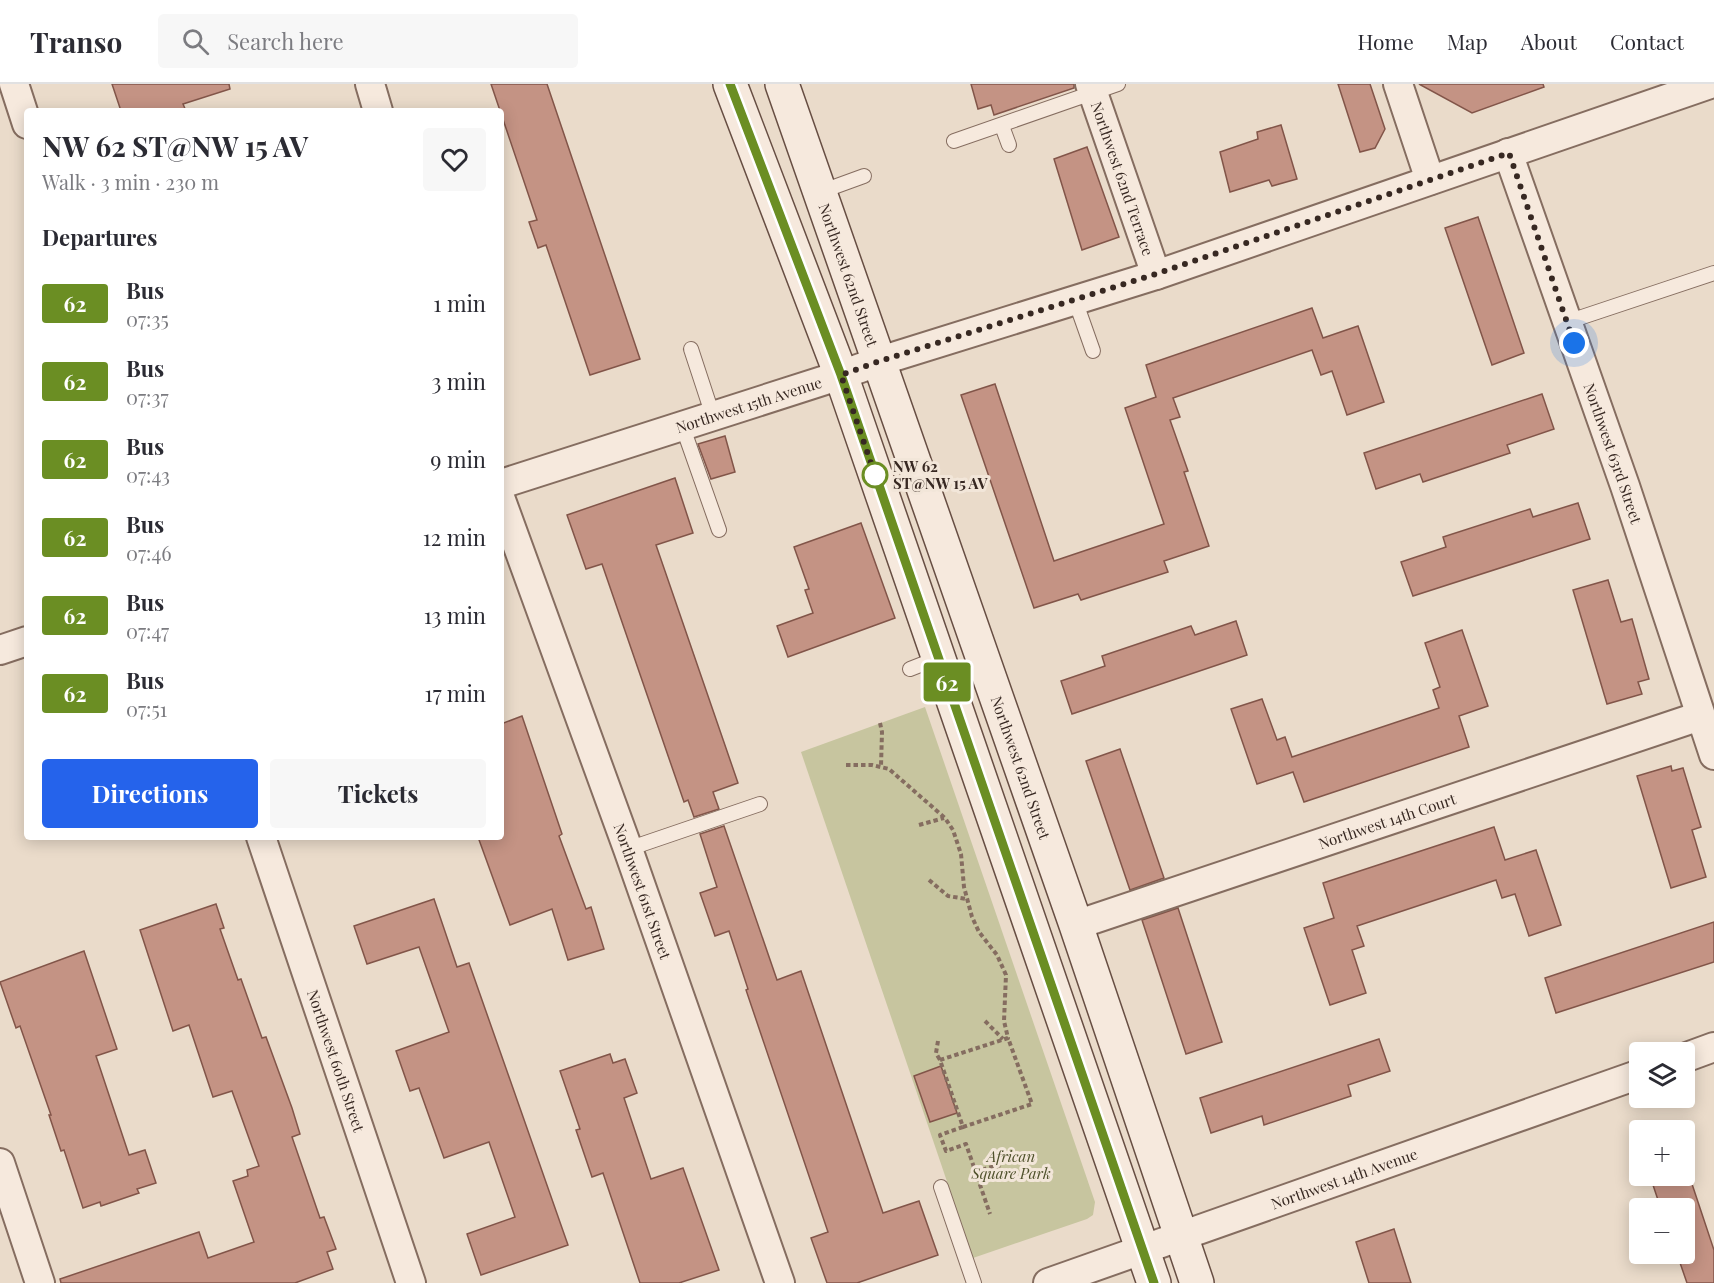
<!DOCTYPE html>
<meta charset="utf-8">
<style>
:root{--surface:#fff;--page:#f7f7f7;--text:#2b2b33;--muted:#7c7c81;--line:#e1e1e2;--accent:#2563eb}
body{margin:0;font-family:"Playfair Display",serif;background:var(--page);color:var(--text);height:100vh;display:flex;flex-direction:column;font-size:22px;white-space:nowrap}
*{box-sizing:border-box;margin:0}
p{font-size:20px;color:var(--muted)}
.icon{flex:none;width:33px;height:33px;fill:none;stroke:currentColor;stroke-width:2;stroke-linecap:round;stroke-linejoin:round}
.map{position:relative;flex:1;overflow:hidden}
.panel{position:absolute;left:24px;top:24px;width:480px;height:732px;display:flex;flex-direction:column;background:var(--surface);border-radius:6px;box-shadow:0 3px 15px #0003}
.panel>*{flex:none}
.badge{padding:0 12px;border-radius:4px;font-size:21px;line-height:39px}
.controls{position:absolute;left:1629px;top:958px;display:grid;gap:12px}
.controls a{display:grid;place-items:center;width:66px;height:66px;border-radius:6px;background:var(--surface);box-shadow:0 3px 15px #0003;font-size:30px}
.you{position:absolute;width:30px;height:30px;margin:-15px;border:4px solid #fff;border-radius:50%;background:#1a73e8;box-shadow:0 0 0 9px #1a73e833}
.map>.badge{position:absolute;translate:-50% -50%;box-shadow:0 0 0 3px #fff}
h2{padding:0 18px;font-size:22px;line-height:54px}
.round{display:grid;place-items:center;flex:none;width:63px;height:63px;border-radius:6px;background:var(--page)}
.overview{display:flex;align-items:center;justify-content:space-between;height:102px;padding:0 18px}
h1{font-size:28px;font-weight:700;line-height:45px}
.action{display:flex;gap:12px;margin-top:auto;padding:12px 18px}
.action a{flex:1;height:69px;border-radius:6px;background:var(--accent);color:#fff;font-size:24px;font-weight:700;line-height:69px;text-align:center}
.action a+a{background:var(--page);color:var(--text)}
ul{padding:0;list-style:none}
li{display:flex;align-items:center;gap:18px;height:78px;padding:0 18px}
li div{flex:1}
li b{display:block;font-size:22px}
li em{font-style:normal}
li .badge{min-width:66px;font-weight:700;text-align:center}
header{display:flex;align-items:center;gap:36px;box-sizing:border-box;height:84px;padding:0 30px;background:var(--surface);border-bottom:2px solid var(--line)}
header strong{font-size:28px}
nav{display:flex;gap:33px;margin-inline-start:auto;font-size:21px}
.search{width:420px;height:54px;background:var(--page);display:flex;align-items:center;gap:15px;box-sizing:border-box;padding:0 21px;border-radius:6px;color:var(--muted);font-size:22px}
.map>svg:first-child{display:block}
.green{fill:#c7c59f}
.building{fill:#c49384;stroke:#825549;stroke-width:1.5}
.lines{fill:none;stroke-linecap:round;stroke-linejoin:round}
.lane-casing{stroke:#856d60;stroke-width:16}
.street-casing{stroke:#856d60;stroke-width:32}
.secondary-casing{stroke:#674e43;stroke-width:36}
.path{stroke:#856d60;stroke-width:4;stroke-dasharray:4.5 3;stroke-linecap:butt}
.lane{stroke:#f6e9dd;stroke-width:14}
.street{stroke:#f6e9dd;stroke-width:28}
.secondary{stroke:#f6e9dd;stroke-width:33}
.line-casing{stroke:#fff;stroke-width:14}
.line{stroke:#6b8e23;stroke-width:9}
.walk{stroke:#372822;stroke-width:6;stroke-dasharray:0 10.8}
.stop-dot{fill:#fff;stroke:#6b8e23;stroke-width:3}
.labels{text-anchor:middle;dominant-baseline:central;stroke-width:6;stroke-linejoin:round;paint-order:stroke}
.street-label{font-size:15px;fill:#372822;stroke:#f2e6d9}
.stop-label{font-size:15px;font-weight:bold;fill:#372822;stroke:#f2e6d9;text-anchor:start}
.park-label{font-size:15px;font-style:italic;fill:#4f512b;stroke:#f2e6d9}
</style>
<header>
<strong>Transo</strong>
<div class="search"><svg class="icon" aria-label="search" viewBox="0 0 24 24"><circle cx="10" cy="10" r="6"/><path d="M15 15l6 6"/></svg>Search here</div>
<nav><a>Home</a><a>Map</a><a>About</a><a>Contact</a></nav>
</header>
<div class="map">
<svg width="1714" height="1199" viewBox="0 0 1714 1199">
<rect width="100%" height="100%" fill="#eadbca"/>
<!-- green -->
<polygon class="green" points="925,623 1095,1118 1093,1131 1087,1135 973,1174 801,668"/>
<!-- building -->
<g class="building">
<polygon points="112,0 229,0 230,5 183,20 186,27 121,27"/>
<polygon points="491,0 547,0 640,275 590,291 546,161 538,164 529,138 537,136"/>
<polygon points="971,0 1074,0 1074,4 994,31 991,21 978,25"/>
<polygon points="1338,0 1370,0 1385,45 1375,64 1360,68"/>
<polygon points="1419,0 1543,0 1544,3 1472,29"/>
<polygon points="1281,41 1297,95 1272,102 1269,96 1230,108 1220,68 1258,55 1257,48"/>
<polygon points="1087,63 1119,153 1082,166 1054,75"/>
<polygon points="1478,133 1524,269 1492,281 1445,144"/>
<polygon points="1312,224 1323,254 1358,242 1384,318 1347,331 1332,287 1321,291 1312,266 1173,314 1180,333 1170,336 1188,387 1184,388 1209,462 1164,477 1168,488 1081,516 1078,510 1034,524 961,311 995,300 1054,477 1164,440 1125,324 1156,313 1146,281"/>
<polygon points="1542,310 1554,345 1507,361 1510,369 1423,398 1420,390 1376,405 1364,369"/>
<polygon points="725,352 735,388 711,395 698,360"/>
<polygon points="675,394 693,449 656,461 738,699 713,708 719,725 694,733 688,716 684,718 602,480 586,485 567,431"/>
<polygon points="1578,419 1590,455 1413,512 1401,478 1446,463 1443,453 1530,425 1533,433"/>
<polygon points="861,439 895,534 788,573 777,542 813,529 805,506 809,505 794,463"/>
<polygon points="1608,496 1621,538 1632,535 1649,595 1638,598 1642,610 1607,620 1573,506"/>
<polygon points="1236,537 1247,571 1072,630 1061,597 1105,582 1102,572 1191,542 1195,551"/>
<polygon points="1462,546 1488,622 1459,632 1469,663 1304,718 1293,688 1257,700 1231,625 1262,615 1277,656 1285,653 1292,673 1439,624 1433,606 1440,603 1425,559"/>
<polygon points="522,632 562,750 559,752 586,825 591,823 604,865 568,876 552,825 510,841 478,753 501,753 501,640"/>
<polygon points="1120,665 1164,794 1130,806 1086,677"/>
<polygon points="1671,682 1672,687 1683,684 1701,743 1692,746 1706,793 1671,804 1637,692"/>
<polygon points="724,742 777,896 801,887 883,1129 919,1117 938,1171 857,1199 827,1199 811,1154 828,1148 746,906 748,905 729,847 715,852 700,809 717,803 700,750"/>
<polygon points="1494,743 1505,776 1536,766 1561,841 1529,852 1515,810 1502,814 1496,796 1357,842 1364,862 1352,866 1366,909 1330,921 1304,844 1334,834 1323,799"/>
<polygon points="434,815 457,883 469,879 568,1161 481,1191 467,1150 515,1133 489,1058 444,1074 419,1004 410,1007 396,967 449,948 419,863 367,880 354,842"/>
<polygon points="216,820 224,844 220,845 238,896 241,895 262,954 266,953 292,1024 300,1050 292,1053 320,1134 324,1133 336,1165 327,1168 333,1185 295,1199 61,1199 60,1195 199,1148 208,1174 254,1158 233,1097 248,1092 247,1086 259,1082 232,1007 213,1013 189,941 173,947 140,846"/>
<polygon points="1178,824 1222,958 1186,970 1142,836"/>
<polygon points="1714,838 1714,878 1556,929 1545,894"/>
<polygon points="84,867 117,965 96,972 129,1071 145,1066 156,1099 137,1105 139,1109 101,1122 100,1118 83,1124 64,1066 61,1067 49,1031 51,1031 20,942 16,944 0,898"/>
<polygon points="1379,955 1390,987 1348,1001 1351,1012 1264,1041 1262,1032 1211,1049 1200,1014"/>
<polygon points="610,970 613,979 625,975 637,1009 624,1014 651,1095 683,1084 719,1186 679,1199 640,1199 603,1089 592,1093 576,1046 580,1045 560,987"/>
<polygon points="941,982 957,1029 930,1038 914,992"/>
<polygon points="1689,1091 1714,1166 1714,1199 1687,1199 1677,1170 1684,1170 1684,1125 1661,1125 1650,1092"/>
<polygon points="1394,1145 1411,1199 1369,1199 1356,1158"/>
</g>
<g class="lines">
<defs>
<g id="lane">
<polyline points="1002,42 1009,61"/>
<polyline points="954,57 1118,0"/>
<polyline points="820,108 864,92"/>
<polyline points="1075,216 1093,267"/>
<polyline points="1567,238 1714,189"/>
<polyline points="691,265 713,332"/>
<polyline points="682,341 719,446"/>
<polyline points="910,585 938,574"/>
<polyline points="628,765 760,720"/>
<polyline points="941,1103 974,1199"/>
</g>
<g id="street">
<polyline points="14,0 27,40"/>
<polyline points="370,0 378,27"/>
<path id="s1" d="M1090,0l66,191"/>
<polyline points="1398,0 1430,96"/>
<path id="s2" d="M1508,69l117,333 89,269"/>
<path id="s3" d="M501,400l340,-109 39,-14 276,-86 554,-191"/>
<path id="s4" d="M501,416l127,349 152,434"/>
<polyline points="0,566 27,557"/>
<path id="s5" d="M261,753l150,446"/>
<path id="s6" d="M1076,841l624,-209"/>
<polyline points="1684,974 1714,963"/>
<polyline points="0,1079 40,1199"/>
<path id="s7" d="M1048,1199l592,-209"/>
</g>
<g id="secondary">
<polyline points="730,0 841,291 1154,1199"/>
<path id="s8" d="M782,0l294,841 121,358"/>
</g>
</defs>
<!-- lane casing -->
<use href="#lane" class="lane-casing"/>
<!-- street casing -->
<use href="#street" class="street-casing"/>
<!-- secondary casing -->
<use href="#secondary" class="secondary-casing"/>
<!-- path -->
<g class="path">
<polyline points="880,639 882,648 881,682"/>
<polyline points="846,681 872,681 889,685 945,734 953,746 961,770 964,803 972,833 979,848 997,871 1006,891 1004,937 1008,954 940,976 963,1043 1032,1020 1008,954"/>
<polyline points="919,741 944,734"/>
<polyline points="929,796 948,812 966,815"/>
<polyline points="985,937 1003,955"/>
<polyline points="938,957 936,969 940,976"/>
<polyline points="963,1043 940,1051 946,1067 966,1060 990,1130"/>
<polyline points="975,1088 998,1081 1000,1088"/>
</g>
<!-- lane -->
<use href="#lane" class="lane"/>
<!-- street -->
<use href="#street" class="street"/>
<!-- secondary -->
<use href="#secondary" class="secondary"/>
</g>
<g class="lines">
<defs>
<polyline id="line" points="730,0 841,291 1154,1199"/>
</defs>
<!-- line casing -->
<use href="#line" class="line-casing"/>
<!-- line -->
<use href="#line" class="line"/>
<!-- walk -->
<polyline class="walk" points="875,391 878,400 841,291 880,277 1156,190 1509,69 1574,259"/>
</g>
<!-- markers -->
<circle class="stop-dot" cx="875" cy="391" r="12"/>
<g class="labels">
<!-- street labels -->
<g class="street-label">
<text stroke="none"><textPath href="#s1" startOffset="100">Northwest 62nd Terrace</textPath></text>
<text stroke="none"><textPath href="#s8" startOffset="202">Northwest 62nd Street</textPath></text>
<text stroke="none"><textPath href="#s3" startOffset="260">Northwest 15th Avenue</textPath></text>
<text stroke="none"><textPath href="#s2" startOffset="318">Northwest 63rd Street</textPath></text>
<text stroke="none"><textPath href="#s8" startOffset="724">Northwest 62nd Street</textPath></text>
<text stroke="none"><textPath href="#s6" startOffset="328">Northwest 14th Court</textPath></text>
<text stroke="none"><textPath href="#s4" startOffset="416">Northwest 61st Street</textPath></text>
<text stroke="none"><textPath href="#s5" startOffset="236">Northwest 60th Street</textPath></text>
<text stroke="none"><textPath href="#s7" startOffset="314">Northwest 14th Avenue</textPath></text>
</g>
<!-- stop labels -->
<g class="stop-label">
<text x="893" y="382">NW 62<tspan x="893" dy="17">ST@NW 15 AV</tspan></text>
</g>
<!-- park labels -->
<g class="park-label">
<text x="1011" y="1072">African<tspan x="1011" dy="17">Square Park</tspan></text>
</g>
</g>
</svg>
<div class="controls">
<a><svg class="icon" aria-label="layers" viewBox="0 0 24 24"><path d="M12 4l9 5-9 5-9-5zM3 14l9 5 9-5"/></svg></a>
<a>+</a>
<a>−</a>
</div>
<div class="you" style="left:1574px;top:259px"></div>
<b class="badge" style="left:947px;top:598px;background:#6b8e23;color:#fff">62</b>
<section class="panel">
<div class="overview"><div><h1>NW 62 ST@NW 15 AV</h1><p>Walk · 3 min · 230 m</p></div><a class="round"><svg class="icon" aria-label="heart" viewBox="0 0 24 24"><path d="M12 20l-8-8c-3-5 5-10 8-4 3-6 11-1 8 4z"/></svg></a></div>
<h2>Departures</h2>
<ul>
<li><span class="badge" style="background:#6b8e23;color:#fff">62</span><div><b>Bus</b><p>07:35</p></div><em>1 min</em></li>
<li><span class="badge" style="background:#6b8e23;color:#fff">62</span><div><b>Bus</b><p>07:37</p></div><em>3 min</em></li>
<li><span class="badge" style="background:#6b8e23;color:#fff">62</span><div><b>Bus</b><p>07:43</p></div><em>9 min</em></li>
<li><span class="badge" style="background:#6b8e23;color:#fff">62</span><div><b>Bus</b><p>07:46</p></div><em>12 min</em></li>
<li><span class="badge" style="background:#6b8e23;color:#fff">62</span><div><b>Bus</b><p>07:47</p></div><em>13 min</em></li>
<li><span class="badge" style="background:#6b8e23;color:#fff">62</span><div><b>Bus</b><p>07:51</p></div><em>17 min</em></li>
</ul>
<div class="action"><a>Directions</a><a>Tickets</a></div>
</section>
</div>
